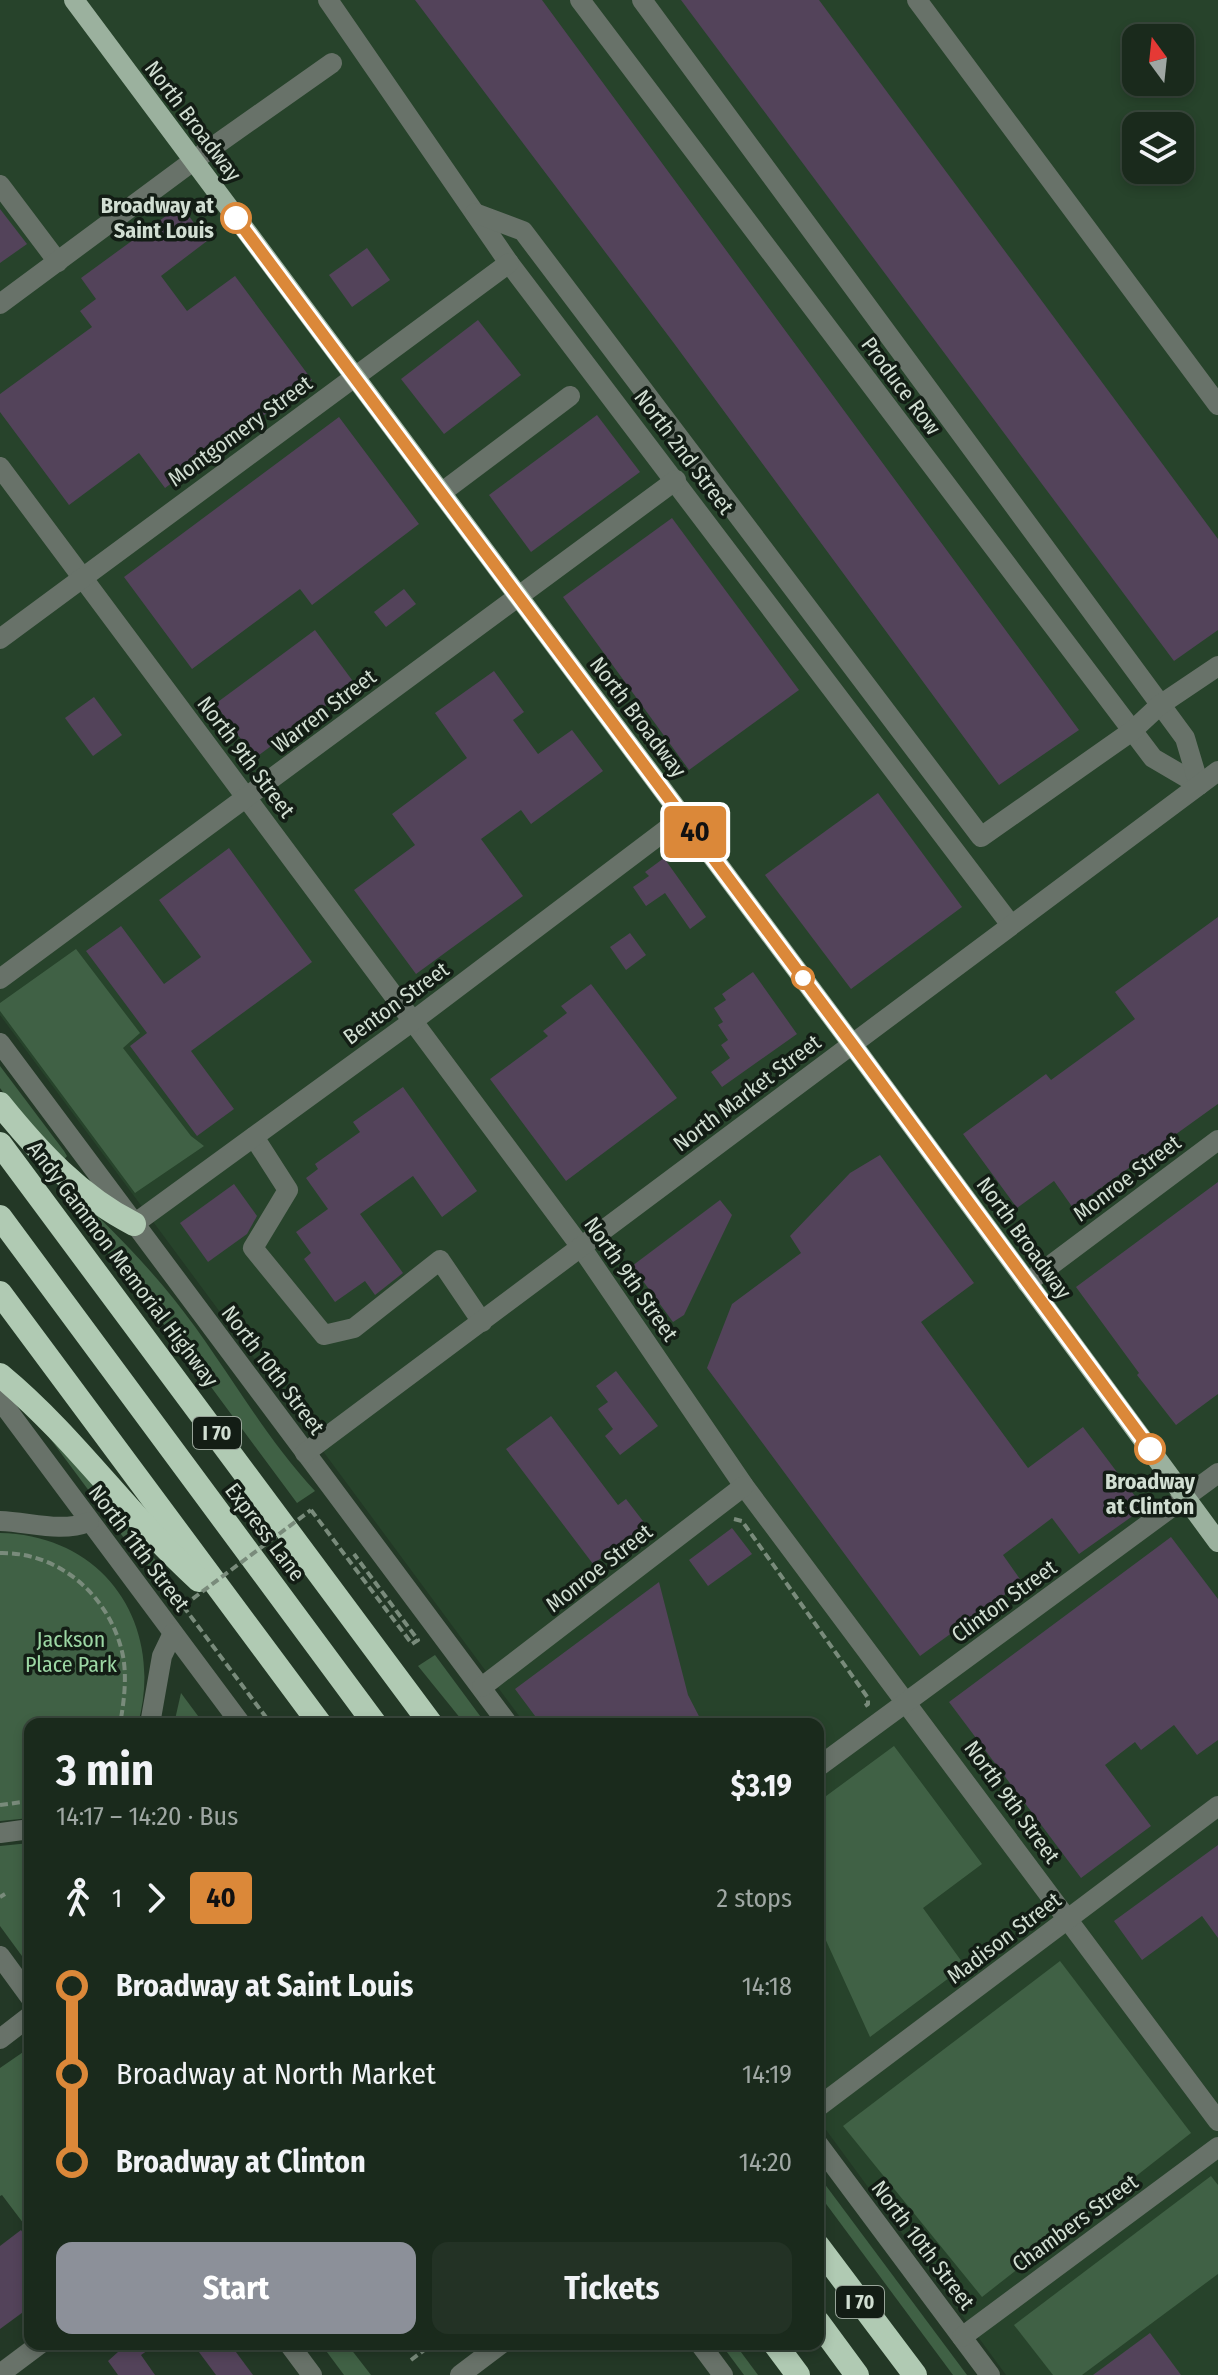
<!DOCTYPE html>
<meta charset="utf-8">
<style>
:root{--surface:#1a2a1c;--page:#233225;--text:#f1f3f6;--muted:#9fa7a3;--line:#38463b;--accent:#8c9099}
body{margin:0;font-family:"Fira Sans Condensed",sans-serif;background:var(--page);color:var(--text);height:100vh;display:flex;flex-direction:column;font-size:30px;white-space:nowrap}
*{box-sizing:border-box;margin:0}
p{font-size:26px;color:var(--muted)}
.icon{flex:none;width:44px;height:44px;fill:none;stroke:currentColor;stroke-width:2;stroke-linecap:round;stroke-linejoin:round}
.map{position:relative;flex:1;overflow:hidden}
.sheet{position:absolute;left:24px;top:1718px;width:800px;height:632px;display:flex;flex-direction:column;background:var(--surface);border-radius:16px;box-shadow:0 4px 12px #0003,0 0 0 2px var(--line)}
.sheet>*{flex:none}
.badge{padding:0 16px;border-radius:6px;font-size:28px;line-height:52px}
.needle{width:52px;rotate:345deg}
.controls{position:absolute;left:1122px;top:24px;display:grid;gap:16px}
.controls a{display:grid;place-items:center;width:72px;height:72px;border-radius:16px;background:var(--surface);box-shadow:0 4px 12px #0003,0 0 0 2px var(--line);font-size:40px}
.map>.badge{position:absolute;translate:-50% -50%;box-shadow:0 0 0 4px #fff}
.legs{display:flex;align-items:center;gap:12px;height:88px;padding:0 32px;font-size:26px}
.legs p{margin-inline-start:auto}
.headline{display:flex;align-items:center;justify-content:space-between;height:136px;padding:0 32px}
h1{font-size:44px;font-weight:700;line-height:60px}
.action{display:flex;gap:16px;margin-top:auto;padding:16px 32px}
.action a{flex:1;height:92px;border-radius:16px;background:var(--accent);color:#fff;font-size:32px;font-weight:700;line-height:92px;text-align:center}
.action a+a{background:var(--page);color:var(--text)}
ul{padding:0 32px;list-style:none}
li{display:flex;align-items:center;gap:28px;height:88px;font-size:30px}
li i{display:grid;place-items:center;width:12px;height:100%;margin:0 10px;background:currentColor}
li i::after{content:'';width:20px;height:20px;margin:-10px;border:6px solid;border-radius:50%;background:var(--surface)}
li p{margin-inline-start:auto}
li:first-child i{background:linear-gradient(#0000 50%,currentColor 0)}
li:last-child i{background:linear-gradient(currentColor 50%,#0000 0)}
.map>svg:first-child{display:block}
.built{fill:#27432b;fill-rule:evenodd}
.green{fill:#406145}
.building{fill:#53435a}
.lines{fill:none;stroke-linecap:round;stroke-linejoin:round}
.path{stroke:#798b7b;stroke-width:4;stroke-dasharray:8 4;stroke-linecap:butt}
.minor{stroke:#687269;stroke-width:20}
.major{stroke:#9bb19e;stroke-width:20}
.highway{stroke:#b0cab3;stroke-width:24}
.path-bridge{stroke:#798b7b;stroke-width:4;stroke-dasharray:8 4;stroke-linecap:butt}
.line-1-casing{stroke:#fff;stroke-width:18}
.line-1{stroke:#db8839;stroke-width:12}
.stop-1-dot{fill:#fff;stroke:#db8839;stroke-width:4}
.labels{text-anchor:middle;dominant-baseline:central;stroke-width:7;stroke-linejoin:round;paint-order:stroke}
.shield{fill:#131d15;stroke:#98a499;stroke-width:2}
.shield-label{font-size:20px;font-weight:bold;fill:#d1ded2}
.street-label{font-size:22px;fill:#d1ded2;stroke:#131d15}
.stop-label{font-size:22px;font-weight:bold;fill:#d1ded2;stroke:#131d15;text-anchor:end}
.park-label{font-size:22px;fill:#9cd7a4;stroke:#131d15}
</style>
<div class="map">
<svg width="1218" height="2375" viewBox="0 0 1218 2375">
<rect width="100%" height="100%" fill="#233826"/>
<!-- built -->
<path class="built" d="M0,0h1218v2375h-212l-188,-256v-395h-293l-525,-709zM1136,38h44v44h-44zM1136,126h44v44h-44z"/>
<!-- green -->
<g class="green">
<polygon points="76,949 140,1033 123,1048 191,1136 204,1146 135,1193 0,1011 0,1003"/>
<polygon points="0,1066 64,1151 67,1156 62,1162 19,1115 0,1088"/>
<path d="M62,1183c40,36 77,73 111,115 50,62 87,134 142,193l-18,12 -117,-158 -123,-157z"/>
<polygon points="46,1433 129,1523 184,1600 176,1608"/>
<path d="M0,1533c105,2 165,92 138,191h-108v94l-30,3z"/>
<polygon points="435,1655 486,1724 465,1724 418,1666"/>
<polygon points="181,1693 204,1724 174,1724"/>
<polygon points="894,1746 982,1864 923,1908 965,1966 870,2037 818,1923 818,1802"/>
<polygon points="30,1843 30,1967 0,1926 0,1846"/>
<polygon points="1060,1961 1191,2133 982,2297 843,2126"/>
<polygon points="29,2048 30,2049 30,2232 2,2195 0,2196 0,2068"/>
<polygon points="818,2175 967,2375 953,2375 818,2193"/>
<polygon points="1211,2176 1218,2185 1218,2274 1082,2375 1053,2375 1014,2325"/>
<polygon points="321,2344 347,2344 371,2375 344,2375"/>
<polygon points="721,2344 735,2344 758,2375 744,2375"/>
</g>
<!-- building -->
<g class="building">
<polygon points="415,0 542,0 1079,730 999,785 673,342"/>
<polygon points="681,0 819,0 1218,539 1218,630 1174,661"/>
<polygon points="181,205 207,241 161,276 187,311 235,276 312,380 165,488 139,453 69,505 0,412 0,394 92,327 80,311 96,299 81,278"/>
<polygon points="0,209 27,244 0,263"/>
<polygon points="367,248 390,280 352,307 329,275"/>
<polygon points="478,320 521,375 444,434 401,379"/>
<polygon points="597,415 640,472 531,552 489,495"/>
<polygon points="339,417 419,524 312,605 300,589 192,669 124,577"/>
<polygon points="672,518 799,690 689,770 563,597"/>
<polygon points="404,589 416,604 386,627 374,612"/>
<polygon points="315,630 355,684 255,758 215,704"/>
<polygon points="494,671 524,712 513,720 538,754 572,730 603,771 531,824 521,810 481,839 523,896 416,974 354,890 415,845 392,814 467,758 435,713"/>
<polygon points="94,697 122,735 93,756 65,718"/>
<polygon points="878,793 962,907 851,989 765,875"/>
<polygon points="229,848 312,962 191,1051 234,1109 197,1136 130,1046 147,1033 86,951 121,926 164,984 201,957 159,900"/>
<polygon points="664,858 706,917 690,929 665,893 646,906 633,887 649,876 645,872"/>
<polygon points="1218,917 1218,1104 1073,1208 1054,1181 1017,1208 963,1134 1046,1074 1051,1080 1135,1019 1115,992"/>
<polygon points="630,933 646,955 626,970 610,947"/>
<polygon points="753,972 797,1034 722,1087 711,1072 730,1058 721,1045 728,1040 718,1025 723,1022 714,1008 726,1000 722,994"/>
<polygon points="591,984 677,1098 566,1181 490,1079 548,1036 543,1031 567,1013 561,1006"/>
<polygon points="403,1087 477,1191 442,1217 413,1176 360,1214 403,1273 375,1295 365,1281 335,1302 304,1259 311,1253 296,1232 328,1209 306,1178 318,1169 315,1164 360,1132 353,1122"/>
<polygon points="880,1155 974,1283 921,1322 1028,1468 1083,1427 1144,1508 1079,1554 1052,1518 1003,1555 1022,1582 920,1656 707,1368 732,1304 801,1253 790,1236 850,1173"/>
<polygon points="1218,1182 1218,1394 1176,1425 1137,1375 1139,1373 1076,1287"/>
<polygon points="234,1184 257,1216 247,1234 208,1262 180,1223"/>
<polygon points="720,1200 732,1215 684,1315 673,1322 632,1266"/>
<polygon points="616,1371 658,1426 620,1455 605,1436 613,1429 598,1409 608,1402 596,1386"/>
<polygon points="551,1416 618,1505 626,1499 646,1525 593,1564 506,1449"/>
<polygon points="732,1528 752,1554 708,1586 689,1560"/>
<polygon points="1171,1537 1218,1599 1218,1740 1197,1755 1174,1725 1141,1750 1135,1742 1105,1765 1151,1826 1081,1878 949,1702"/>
<polygon points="659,1582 688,1695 703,1724 541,1724 515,1689"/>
<polygon points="1218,1845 1218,1938 1202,1916 1142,1960 1114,1921"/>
<polygon points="21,2230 30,2243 30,2307 0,2329 0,2246"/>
<polygon points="1150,2333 1181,2375 1093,2375"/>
<polygon points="112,2344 157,2344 141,2355 155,2375 118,2375 108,2361 118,2352"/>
<polygon points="193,2344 230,2344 253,2375 216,2375"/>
</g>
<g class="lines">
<!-- path -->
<g class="path">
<polyline points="311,1510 412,1644 418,1640 354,1554"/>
<polyline points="734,1519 742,1521 868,1698 868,1704 865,1706"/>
<path d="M0,1553c60,-1 111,44 123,103 4,22 1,46 -3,68"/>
<polyline points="183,1606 271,1724"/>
<polyline points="0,1805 30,1801"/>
<polyline points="0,1897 5,1894"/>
<polyline points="411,2360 427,2348 424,2344"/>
</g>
<!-- minor -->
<g class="minor">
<polyline points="328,0 509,263 1011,925"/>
<polyline points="580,0 1153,758 1199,785"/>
<polyline points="642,0 1185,738 1199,785"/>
<polyline points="917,0 1218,405"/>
<polyline points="0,185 58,262"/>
<polyline points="475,213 523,231 981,837 1132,731 1160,705 1218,666"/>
<polyline points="0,304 193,161 332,63"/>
<polyline points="0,467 581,1247 744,1486 1218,2121"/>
<polyline points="441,493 570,396"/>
<polyline points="0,639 509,263"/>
<polyline points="0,979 676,480"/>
<polyline points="0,1043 508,1724"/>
<polyline points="254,1137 288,1190 253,1248 324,1335 354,1328 440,1260 482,1322"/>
<polyline points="134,1224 413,1021 683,817"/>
<polyline points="1027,1283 1218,1140"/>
<polyline points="0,1400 241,1724"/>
<polyline points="305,1453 1218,771"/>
<path d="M0,1521c30,1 60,12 89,1"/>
<polyline points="482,1687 744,1486"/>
<polyline points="150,1724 162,1656 173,1633"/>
<polyline points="818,1767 1218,1473"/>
<polyline points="0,1833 30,1829"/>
<polyline points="0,1956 30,1997"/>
<polyline points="0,2039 30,2016"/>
<polyline points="818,2107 1218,1806"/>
<polyline points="818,2144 990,2375"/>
<polyline points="962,2337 1218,2147"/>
<polyline points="289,2344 312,2375"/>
<polyline points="700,2344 723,2375"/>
<polyline points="0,2374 40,2344"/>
<polyline points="460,2375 501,2344"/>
</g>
<!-- major -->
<polyline class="major" points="74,0 852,1044 1218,1542"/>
<!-- highway -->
<g class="highway">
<path d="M0,1104c38,47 79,92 134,120"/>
<polyline points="0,1144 431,1724"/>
<polyline points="0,1217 375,1724"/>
<polyline points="0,1293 320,1724"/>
<path d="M0,1375c74,61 128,141 199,205"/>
<polyline points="818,2246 915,2375"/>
<polyline points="818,2322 857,2375"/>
<polyline points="775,2344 798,2375"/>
</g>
<!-- path-bridge -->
<polyline class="path-bridge" points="183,1606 311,1510"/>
</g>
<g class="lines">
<defs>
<polyline id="line-1" points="236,218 852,1044 1150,1449"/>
</defs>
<!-- line-1 casing -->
<use href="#line-1" class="line-1-casing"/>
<!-- line-1 -->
<use href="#line-1" class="line-1"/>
</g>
<!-- markers -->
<g class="stop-1-dot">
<circle cx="236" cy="218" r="14"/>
<circle cx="803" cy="978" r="10"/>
<circle cx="1150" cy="1449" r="14"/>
</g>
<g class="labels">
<!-- shield labels -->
<g class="shield">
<rect x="193" y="1417" width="48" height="32" rx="6"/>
<rect x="836" y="2286" width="48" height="32" rx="6"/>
</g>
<g class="shield-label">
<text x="217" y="1433">I 70</text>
<text x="860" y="2302">I 70</text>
</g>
<!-- street labels -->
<g class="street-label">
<text transform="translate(193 121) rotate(53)">North Broadway</text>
<text transform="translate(901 386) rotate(53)">Produce Row</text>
<text transform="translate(240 431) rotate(-36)">Montgomery Street</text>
<text transform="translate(684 452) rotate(53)">North 2nd Street</text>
<text transform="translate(324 711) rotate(-37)">Warren Street</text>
<text transform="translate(638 717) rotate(53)">North Broadway</text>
<text transform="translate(246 757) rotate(53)">North 9th Street</text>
<text transform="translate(396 1003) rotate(-36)">Benton Street</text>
<text transform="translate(747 1093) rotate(-37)">North Market Street</text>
<text transform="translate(1127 1178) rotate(-37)">Monroe Street</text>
<text transform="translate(1024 1238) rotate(54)">North Broadway</text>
<text transform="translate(123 1264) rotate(53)">Andy Gammon Memorial Highway</text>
<text transform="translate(631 1279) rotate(55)">North 9th Street</text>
<text transform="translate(273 1370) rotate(53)">North 10th Street</text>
<text transform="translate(265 1532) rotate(53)">Express Lane</text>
<text transform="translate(139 1548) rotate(53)">North 11th Street</text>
<text transform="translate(599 1568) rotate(-38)">Monroe Street</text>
<text transform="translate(1004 1601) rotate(-36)">Clinton Street</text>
<text transform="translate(1012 1802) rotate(54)">North 9th Street</text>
<text transform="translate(1004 1938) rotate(-37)">Madison Street</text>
<text transform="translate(1075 2223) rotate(-36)">Chambers Street</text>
<text transform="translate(923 2245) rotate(53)">North 10th Street</text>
</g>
<!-- stop labels -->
<g class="stop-label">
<text x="214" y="205">Broadway at<tspan x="214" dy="25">Saint Louis</tspan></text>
<text x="1150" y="1481" text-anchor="middle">Broadway<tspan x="1150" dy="25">at Clinton</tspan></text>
</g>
<!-- park labels -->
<g class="park-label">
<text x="71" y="1639">Jackson<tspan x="71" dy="25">Place Park</tspan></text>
</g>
</g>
</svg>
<div class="controls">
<a><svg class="needle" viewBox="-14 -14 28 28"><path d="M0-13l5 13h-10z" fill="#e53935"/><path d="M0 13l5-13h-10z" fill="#9fa7a3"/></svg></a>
<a><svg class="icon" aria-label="layers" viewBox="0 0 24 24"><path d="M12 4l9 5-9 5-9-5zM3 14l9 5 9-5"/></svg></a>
</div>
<b class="badge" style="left:695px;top:832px;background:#db8839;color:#111">40</b>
<section class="sheet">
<div class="headline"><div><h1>3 min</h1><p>14:17 – 14:20 · Bus</p></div><b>$3.19</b></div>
<div class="legs"><svg class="icon" aria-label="walk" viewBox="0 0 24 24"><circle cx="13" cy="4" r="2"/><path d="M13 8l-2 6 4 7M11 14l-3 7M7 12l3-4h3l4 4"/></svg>1<svg class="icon" aria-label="forward" viewBox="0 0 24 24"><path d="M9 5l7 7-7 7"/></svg><b class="badge" style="background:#db8839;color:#111">40</b><p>2 stops</p></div>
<ul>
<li><i style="color:#db8839"></i><b>Broadway at Saint Louis</b><p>14:18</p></li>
<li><i style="color:#db8839"></i><span>Broadway at North Market</span><p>14:19</p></li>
<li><i style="color:#db8839"></i><b>Broadway at Clinton</b><p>14:20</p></li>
</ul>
<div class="action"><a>Start</a><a>Tickets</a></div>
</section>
</div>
